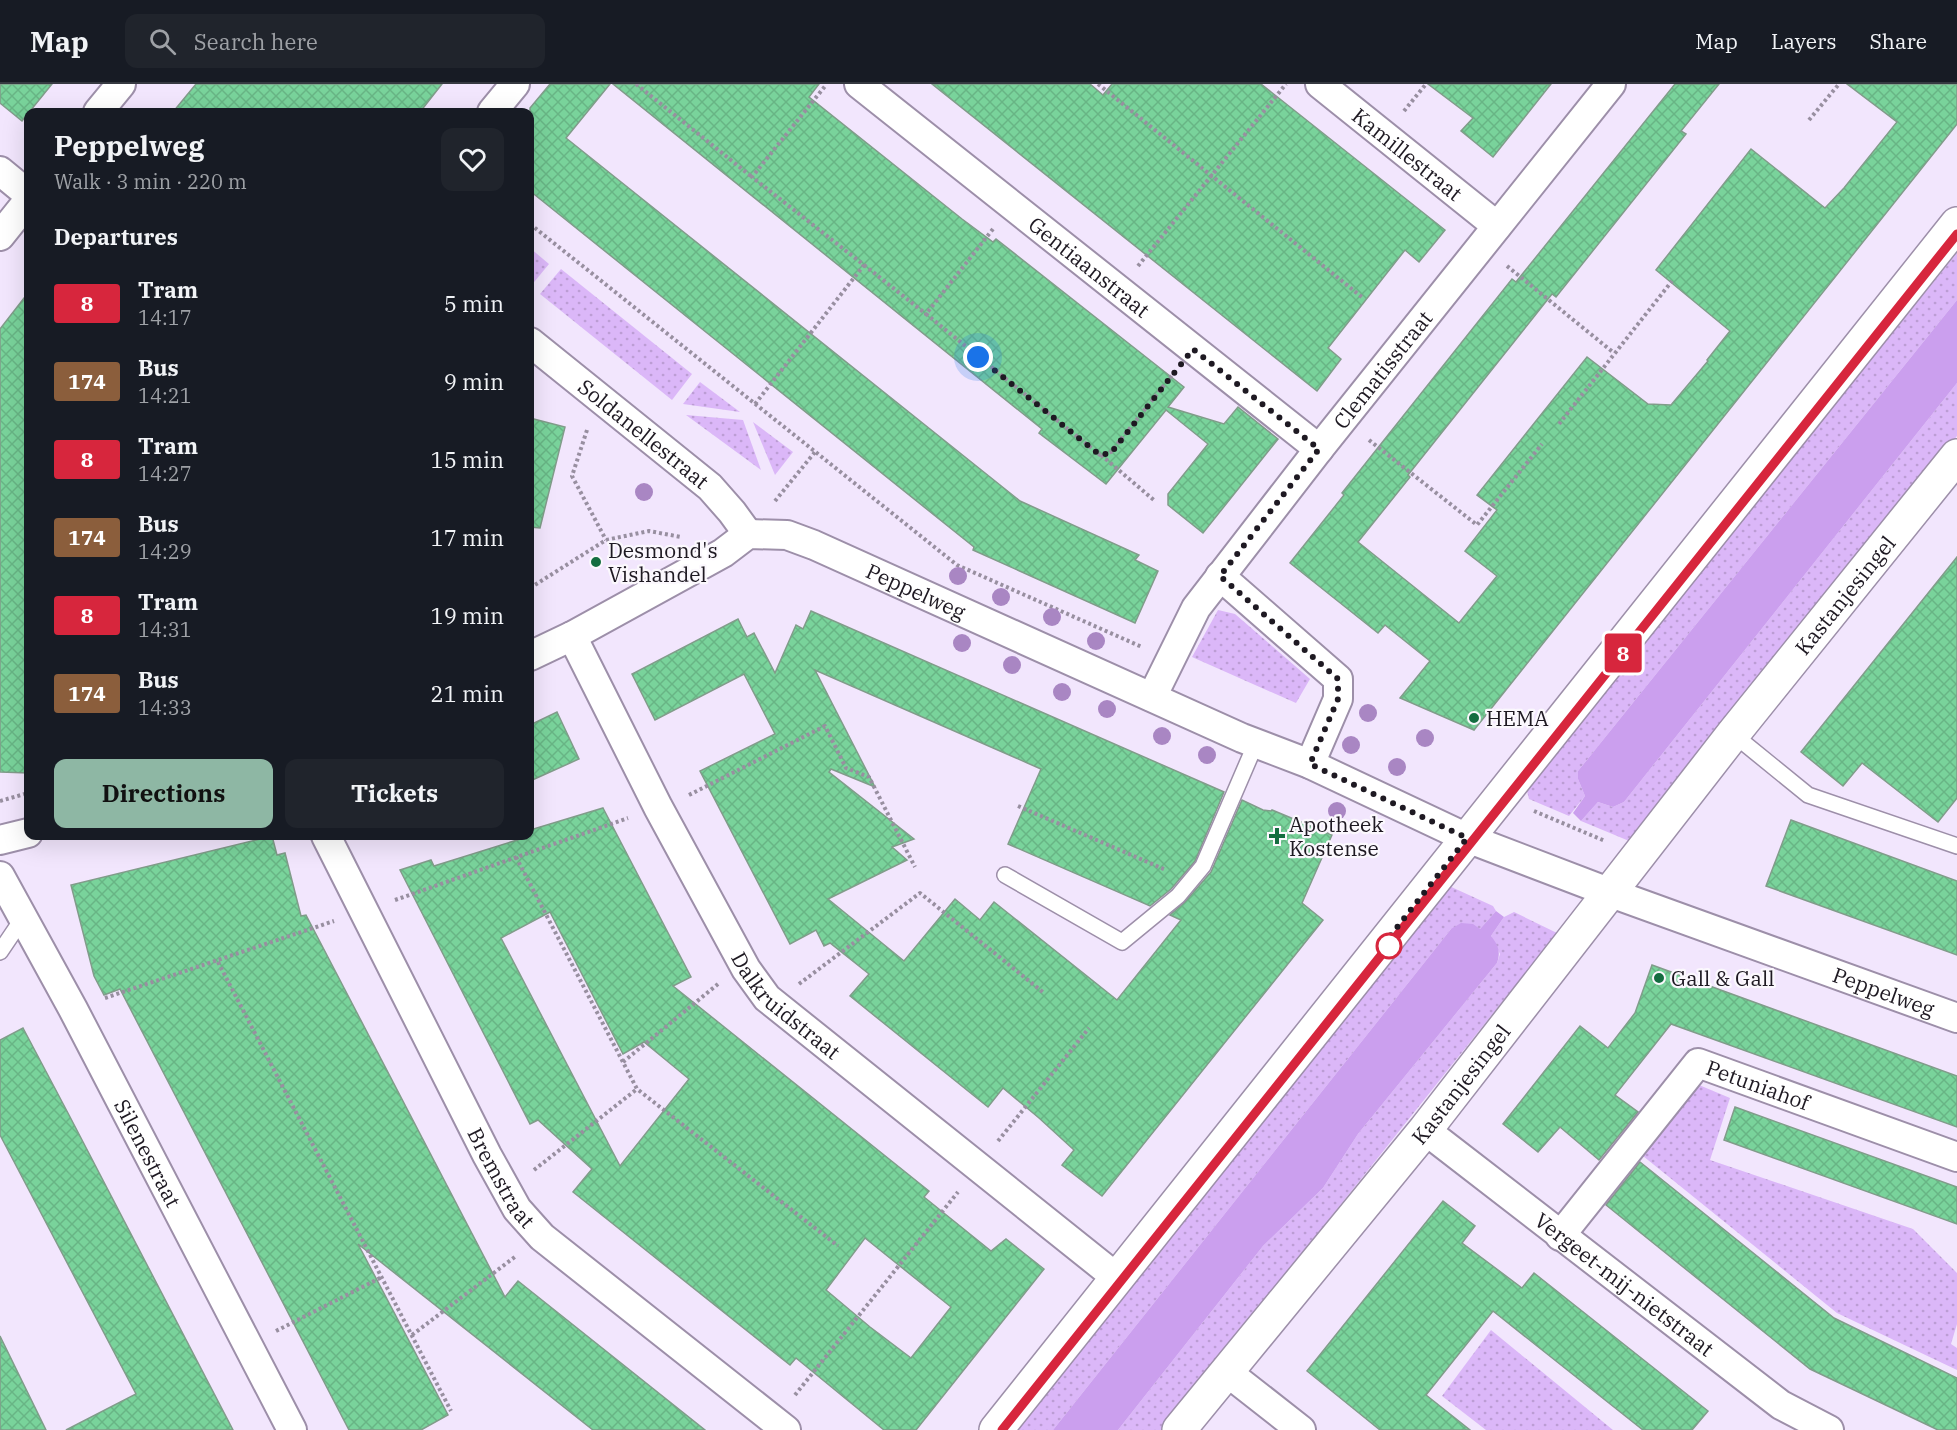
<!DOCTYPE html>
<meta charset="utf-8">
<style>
:root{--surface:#171b24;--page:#20242c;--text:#f1f3f6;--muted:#9ea1a6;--line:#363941;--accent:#8eb7a4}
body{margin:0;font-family:"IBM Plex Serif",serif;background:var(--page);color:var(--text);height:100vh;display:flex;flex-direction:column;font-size:22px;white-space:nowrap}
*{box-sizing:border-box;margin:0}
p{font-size:20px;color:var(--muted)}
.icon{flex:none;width:33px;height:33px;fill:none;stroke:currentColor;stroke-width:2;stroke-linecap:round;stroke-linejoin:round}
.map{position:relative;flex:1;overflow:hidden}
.panel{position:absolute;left:24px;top:24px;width:510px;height:732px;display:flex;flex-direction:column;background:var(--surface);border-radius:12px;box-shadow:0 6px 24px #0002}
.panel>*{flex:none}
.badge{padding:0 12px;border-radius:4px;font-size:21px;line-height:39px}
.you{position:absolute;width:30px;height:30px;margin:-15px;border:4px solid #fff;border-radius:50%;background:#1a73e8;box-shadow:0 0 0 9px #1a73e833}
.map>.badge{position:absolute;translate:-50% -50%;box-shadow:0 0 0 3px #fff}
h2{padding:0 30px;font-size:22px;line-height:54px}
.round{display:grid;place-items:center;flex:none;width:63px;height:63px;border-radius:12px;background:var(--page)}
.head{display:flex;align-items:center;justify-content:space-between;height:102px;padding:0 30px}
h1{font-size:28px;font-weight:700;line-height:45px}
.cta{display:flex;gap:12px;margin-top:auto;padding:12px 30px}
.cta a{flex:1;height:69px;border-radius:12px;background:var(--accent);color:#111;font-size:24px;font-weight:700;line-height:69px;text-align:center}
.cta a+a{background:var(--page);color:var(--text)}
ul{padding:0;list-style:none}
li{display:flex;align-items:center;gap:18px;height:78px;padding:0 30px}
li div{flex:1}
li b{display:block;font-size:22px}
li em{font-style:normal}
li .badge{min-width:66px;font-weight:700;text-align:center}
header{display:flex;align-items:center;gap:36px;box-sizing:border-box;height:84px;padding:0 30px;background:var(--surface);border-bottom:2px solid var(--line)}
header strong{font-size:28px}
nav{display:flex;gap:33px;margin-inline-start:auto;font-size:21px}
.search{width:420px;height:54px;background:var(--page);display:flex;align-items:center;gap:15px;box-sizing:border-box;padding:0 21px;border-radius:12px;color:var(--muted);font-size:22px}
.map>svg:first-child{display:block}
.grass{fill:url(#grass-dots)}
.water{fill:#cb9fee}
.building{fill:url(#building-cross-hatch);stroke:#819c8a;stroke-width:1.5;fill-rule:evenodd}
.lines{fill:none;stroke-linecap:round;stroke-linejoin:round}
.service-casing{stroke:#9d8fa9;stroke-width:18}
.minor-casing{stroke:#9d8fa9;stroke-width:32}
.tertiary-casing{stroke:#9d8fa9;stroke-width:36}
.path{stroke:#988fa0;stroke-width:4;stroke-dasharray:3 3;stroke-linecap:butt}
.service{stroke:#fff;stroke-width:15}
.minor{stroke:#fff;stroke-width:28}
.tertiary{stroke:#fff;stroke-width:33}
.tram{stroke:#5e5764;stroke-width:1.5}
.tree{fill:#a986c3}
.line-casing{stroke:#fff;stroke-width:14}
.line{stroke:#d7263d;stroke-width:9}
.walk{stroke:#1e1922;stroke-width:6;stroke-dasharray:0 10.8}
.poi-dot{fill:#146d40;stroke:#fbf8fd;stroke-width:2}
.stop-dot{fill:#fff;stroke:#d7263d;stroke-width:3}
.labels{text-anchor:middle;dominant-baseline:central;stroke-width:4.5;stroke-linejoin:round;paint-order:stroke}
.street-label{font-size:21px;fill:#1e1922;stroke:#fbf8fd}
.poi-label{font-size:21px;fill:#1e1922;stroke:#fbf8fd;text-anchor:start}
</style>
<header>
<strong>Map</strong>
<div class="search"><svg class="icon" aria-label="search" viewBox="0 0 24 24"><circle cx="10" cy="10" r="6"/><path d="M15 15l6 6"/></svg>Search here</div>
<nav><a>Map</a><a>Layers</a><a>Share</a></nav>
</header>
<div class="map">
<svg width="1957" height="1346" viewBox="0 0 1957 1346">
<defs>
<pattern id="grass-dots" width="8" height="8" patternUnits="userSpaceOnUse" patternTransform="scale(1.5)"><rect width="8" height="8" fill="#dbb7f8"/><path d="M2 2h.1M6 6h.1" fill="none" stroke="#bc9dd4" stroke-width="1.8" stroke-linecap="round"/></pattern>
<pattern id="building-cross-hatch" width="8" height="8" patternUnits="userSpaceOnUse" patternTransform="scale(1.5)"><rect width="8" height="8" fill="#79d39b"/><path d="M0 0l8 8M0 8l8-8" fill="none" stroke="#68b585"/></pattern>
</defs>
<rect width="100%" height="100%" fill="#f2e6fd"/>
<!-- grass -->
<g class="grass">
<polygon points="530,164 549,180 530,203"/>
<polygon points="1957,169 1957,216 1578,687 1578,695 1585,712 1569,732 1529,715 1526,703"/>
<polygon points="561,185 692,290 672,316 540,210"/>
<polygon points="700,298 740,328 683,320"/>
<polygon points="1957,299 1957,352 1634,759 1581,737 1598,718 1613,723 1624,718"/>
<polygon points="686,331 743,336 761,386"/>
<polygon points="753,338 793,368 775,391"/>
<polygon points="1218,526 1235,530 1310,595 1296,619 1192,573"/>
<polygon points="1447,801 1493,822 1496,827 1480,845 1451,845 1053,1346 1015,1346"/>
<polygon points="1514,828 1557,849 1161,1346 1118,1346 1263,1162 1323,1104 1358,1050 1497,879 1500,870 1491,852 1504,833"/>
<polygon points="1699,1001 1730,1014 1710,1076 1913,1145 1957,1189 1957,1240 1951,1260 1957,1264 1957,1286 1837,1229 1643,1072"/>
<polygon points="1491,1246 1613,1346 1486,1346 1442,1312"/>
</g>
<!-- water -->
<g class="water">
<polygon points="1957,216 1957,299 1624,718 1613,723 1598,718 1581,737 1573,729 1585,712 1578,695 1578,687"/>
<path d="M1496,827l8,6 -13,19c7,9 10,15 6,27l-139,171 -35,54 -60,58 -145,184h-65l398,-501 10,-6 12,1 7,5z"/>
</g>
<!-- building -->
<g class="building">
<polygon points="0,0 52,0 22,37 0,19"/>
<polygon points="196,0 442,0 420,28 173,28"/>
<polygon points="550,0 610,0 566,54 1020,417 1139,471 1135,476 1158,487 1135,539 973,466 974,463 530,107 530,24"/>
<polygon points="613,0 819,0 809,13 962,135 993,158 996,155 1184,303 1168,323 1224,340 1238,323 1278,355 1203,449 1168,421 1168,410 1208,360 1166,326 1106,400 1039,349 1042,345"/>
<polygon points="932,0 1090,0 1103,11 1112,0 1261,0 1445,146 1419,178 1405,166 1328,264 1341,275 1317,307"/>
<polygon points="1428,0 1551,0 1493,73 1461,47 1473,34"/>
<polygon points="1675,0 1719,0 1681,47 1686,50 1556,213 1552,210 1408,391 1410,393 1358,458 1459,539 1497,492 1465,467 1497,426 1477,411 1587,273 1648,320 1671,321 1708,277 1707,276 1730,247 1656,186 1751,65 1825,124 1844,104 1897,38 1847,0 1957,0 1957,40 1474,646 1400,614 1430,577 1385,541 1378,549 1290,479 1344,411 1342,409 1512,195 1516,198"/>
<polygon points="28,209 28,689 0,688 0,245"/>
<polygon points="530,334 565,343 540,444 530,443"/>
<polygon points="1957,473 1957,714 1938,738 1862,679 1843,702 1801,668"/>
<polygon points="811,527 1224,708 1195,777 1171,805 1150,822 1008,760 1041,685 815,586 875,703 831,685 829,688 914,755 892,763 907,776 828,815 904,877 955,815 980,836 994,818 1117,916 1181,836 1170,831 1185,818 1211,788 1242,716 1263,726 1271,727 1272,726 1332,751 1302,819 1323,836 1102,1112 1062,1081 1074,1066 1039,1034 1003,1004 988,1023 850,912 869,890 830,859 824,862 816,846 790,860 700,687 775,650 744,590 655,636 632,590 738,535 747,553 754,549 775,589 796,541 803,545"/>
<polygon points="557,628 579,675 530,697 530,641"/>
<path d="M603,724l88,169 -18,9 256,205 -5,6 67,54 15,-12 38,30 -128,161h-32l-88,-72 -6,7 -217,-173 19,-23 -54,-49 -8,4 -130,-254 31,-10 3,6 96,-30v-6zM550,828l73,142 21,-12 45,37 -69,87 -119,-228zM865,1154l86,69 -40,51 -41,-31 -44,-37z"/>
<polygon points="1791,736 1957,797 1957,871 1766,802"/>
<polygon points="272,752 277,771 285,769 301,832 306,831 505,1213 518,1197 705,1346 593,1346 358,1160 448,1331 421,1346 349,1346 120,905 104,911 94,892 71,801"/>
<polygon points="1652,881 1957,992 1957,1043 1671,940 1615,1011 1638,1028 1599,1076 1560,1043 1538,1068 1503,1040 1580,942 1608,964 1635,929"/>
<polygon points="23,944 69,1031 233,1346 66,1346 136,1310 0,1051 0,956"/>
<polygon points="1735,1023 1957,1103 1957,1140 1724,1056"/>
<polygon points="1640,1078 1834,1234 1957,1294 1957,1346 1938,1346 1810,1285 1606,1121"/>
<polygon points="1443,1117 1475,1142 1462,1159 1522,1204 1534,1189 1708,1327 1692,1346 1643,1346 1493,1227 1426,1311 1470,1346 1380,1346 1307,1287"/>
<polygon points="0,1252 46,1346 0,1346"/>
</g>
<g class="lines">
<defs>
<g id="service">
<polyline points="1733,650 1808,711 1957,762"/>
<polyline points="1005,791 1122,858 1178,812 1203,782 1256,659"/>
<polyline points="0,868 23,834"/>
</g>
<g id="minor">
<path id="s1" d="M859,0l460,365"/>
<path id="s2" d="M1320,0l177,142"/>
<polyline points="98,28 121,0"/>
<polyline points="492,28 515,0"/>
<polyline points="0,87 28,110"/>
<polyline points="0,152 28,117"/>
<path id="s3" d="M530,258l180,145 22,25 16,22"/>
<polyline points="1220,492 1338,595 1338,615 1310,680"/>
<path id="s4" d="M572,552l86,171 88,162 21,29 350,280"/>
<path id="s5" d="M530,572l42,-20 151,-83 25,-19 39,1 27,10 428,193 68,26 157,74 144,55 346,125"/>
<path id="s6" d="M1152,613l44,-89 123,-159 292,-365"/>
<path id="s7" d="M326,752l161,319 30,54 25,28 244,193"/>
<polyline points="0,756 28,749"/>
<path id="s8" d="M0,792l73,133 219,421"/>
<path id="s9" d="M1425,1046l356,275 48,25"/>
<path id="s10" d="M1560,1152l138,-173 259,94"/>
<polyline points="1227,1288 1301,1346"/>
</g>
<g id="tertiary">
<polyline points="996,1346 1957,140"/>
<path id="s11" d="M1179,1346l246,-300 308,-396 224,-278"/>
</g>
</defs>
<!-- service casing -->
<use href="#service" class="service-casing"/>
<!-- minor casing -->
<use href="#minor" class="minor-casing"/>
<!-- tertiary casing -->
<use href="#tertiary" class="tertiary-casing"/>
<!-- path -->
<g class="path">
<polyline points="636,0 752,93"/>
<polyline points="1098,0 1363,214"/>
<polyline points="1404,27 1426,0"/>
<polyline points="1809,36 1839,0"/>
<polyline points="530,140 957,481 1142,563"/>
<polyline points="993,145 926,230 1100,371 1111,368 1173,290"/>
<polyline points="864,181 926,230"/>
<polyline points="1138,182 1286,0"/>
<polyline points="1507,182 1614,269"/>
<polyline points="755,320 864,181 752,93 826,1"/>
<polyline points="1559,340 1672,197"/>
<polyline points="587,346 572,392 606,456"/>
<polyline points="1369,356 1477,441 1542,360"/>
<polyline points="1101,371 1155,417"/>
<polyline points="775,417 815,368"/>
<polyline points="530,504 606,456 649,447 681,453"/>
<polyline points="689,711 825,642 846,684 869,693 915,783"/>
<polyline points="0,717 28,709"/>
<polyline points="1018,722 1166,786"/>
<polyline points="1534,727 1605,757"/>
<polyline points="516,773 637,1005 838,1162"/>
<polyline points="395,816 628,734"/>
<polyline points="218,878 451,1327"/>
<polyline points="799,900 920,809 1044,909"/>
<polyline points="105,914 334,837"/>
<polyline points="623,978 718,900"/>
<polyline points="998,1057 1089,944"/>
<polyline points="534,1086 637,1005"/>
<polyline points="276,1247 382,1193"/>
<polyline points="412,1251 516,1172"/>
<polyline points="795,1311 958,1108"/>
</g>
<!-- service -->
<use href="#service" class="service"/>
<!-- minor -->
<use href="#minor" class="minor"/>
<!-- tertiary -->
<use href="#tertiary" class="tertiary"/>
<!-- tram -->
<polyline class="tram" points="1003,1346 1957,150"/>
</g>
<!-- trees -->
<g class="tree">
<circle cx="644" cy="408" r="9"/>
<circle cx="958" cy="492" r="9"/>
<circle cx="1001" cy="513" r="9"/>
<circle cx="1052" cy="533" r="9"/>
<circle cx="1096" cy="557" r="9"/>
<circle cx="962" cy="559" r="9"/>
<circle cx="1012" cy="581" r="9"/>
<circle cx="1062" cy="608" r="9"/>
<circle cx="1107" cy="625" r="9"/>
<circle cx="1368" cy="629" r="9"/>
<circle cx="1162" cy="652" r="9"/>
<circle cx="1425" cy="654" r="9"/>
<circle cx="1351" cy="661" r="9"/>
<circle cx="1207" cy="671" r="9"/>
<circle cx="1397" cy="683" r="9"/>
<circle cx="1337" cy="727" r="9"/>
</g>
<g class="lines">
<defs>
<polyline id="line" points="1002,1346 1957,150"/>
</defs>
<!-- line casing -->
<use href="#line" class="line-casing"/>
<!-- line -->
<use href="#line" class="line"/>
<!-- walk -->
<polyline class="walk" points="978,273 1100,371 1111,369 1193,265 1319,365 1220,492 1338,595 1338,615 1310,680 1467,754 1387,856 1389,862"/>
</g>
<!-- markers -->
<g class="poi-dot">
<circle cx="596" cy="478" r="6"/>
<circle cx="1474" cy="634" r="6"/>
<path d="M1274 743h6v6h6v6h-6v6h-6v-6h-6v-6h6z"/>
<circle cx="1659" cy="894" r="6"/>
</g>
<circle class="stop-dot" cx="1389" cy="862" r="12"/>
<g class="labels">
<!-- street labels -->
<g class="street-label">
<text stroke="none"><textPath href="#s2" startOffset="112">Kamillestraat</textPath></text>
<text stroke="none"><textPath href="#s1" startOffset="294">Gentiaanstraat</textPath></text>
<text stroke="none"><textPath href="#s6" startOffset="402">Clematisstraat</textPath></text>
<text stroke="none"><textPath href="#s3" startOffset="146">Soldanellestraat</textPath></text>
<text stroke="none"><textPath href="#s5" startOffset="430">Peppelweg</textPath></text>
<text stroke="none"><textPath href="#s11" startOffset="1068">Kastanjesingel</textPath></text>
<text stroke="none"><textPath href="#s5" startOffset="1478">Peppelweg</textPath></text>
<text stroke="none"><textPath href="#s4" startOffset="430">Dalkruidstraat</textPath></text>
<text stroke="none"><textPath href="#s11" startOffset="446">Kastanjesingel</textPath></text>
<text stroke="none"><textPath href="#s10" startOffset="285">Petuniahof</textPath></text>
<text stroke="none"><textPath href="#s8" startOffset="314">Silenestraat</textPath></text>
<text stroke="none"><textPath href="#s7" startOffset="384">Bremstraat</textPath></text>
<text stroke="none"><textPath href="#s9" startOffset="252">Vergeet-mij-nietstraat</textPath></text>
</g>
<!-- poi labels -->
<g class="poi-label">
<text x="608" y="466">Desmond's<tspan x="608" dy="24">Vishandel</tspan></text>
<text x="1486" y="634">HEMA</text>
<text x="1289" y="740">Apotheek<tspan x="1289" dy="24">Kostense</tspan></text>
<text x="1671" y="894">Gall &amp; Gall</text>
</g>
</g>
</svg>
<div class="you" style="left:978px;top:273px"></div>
<b class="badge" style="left:1623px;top:569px;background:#d7263d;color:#fff">8</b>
<section class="panel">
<div class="head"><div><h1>Peppelweg</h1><p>Walk · 3 min · 220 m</p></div><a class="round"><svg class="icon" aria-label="heart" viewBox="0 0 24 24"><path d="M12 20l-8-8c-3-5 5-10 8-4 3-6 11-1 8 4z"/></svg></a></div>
<h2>Departures</h2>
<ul>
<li><span class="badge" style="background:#d7263d;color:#fff">8</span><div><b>Tram</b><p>14:17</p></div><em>5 min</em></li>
<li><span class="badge" style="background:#8b5e3c;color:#fff">174</span><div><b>Bus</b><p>14:21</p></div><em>9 min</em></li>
<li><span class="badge" style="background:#d7263d;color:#fff">8</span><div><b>Tram</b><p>14:27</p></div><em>15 min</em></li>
<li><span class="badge" style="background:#8b5e3c;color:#fff">174</span><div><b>Bus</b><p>14:29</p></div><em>17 min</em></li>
<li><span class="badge" style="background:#d7263d;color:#fff">8</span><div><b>Tram</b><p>14:31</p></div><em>19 min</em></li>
<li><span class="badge" style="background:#8b5e3c;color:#fff">174</span><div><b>Bus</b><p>14:33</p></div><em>21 min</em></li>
</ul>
<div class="cta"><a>Directions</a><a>Tickets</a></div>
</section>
</div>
